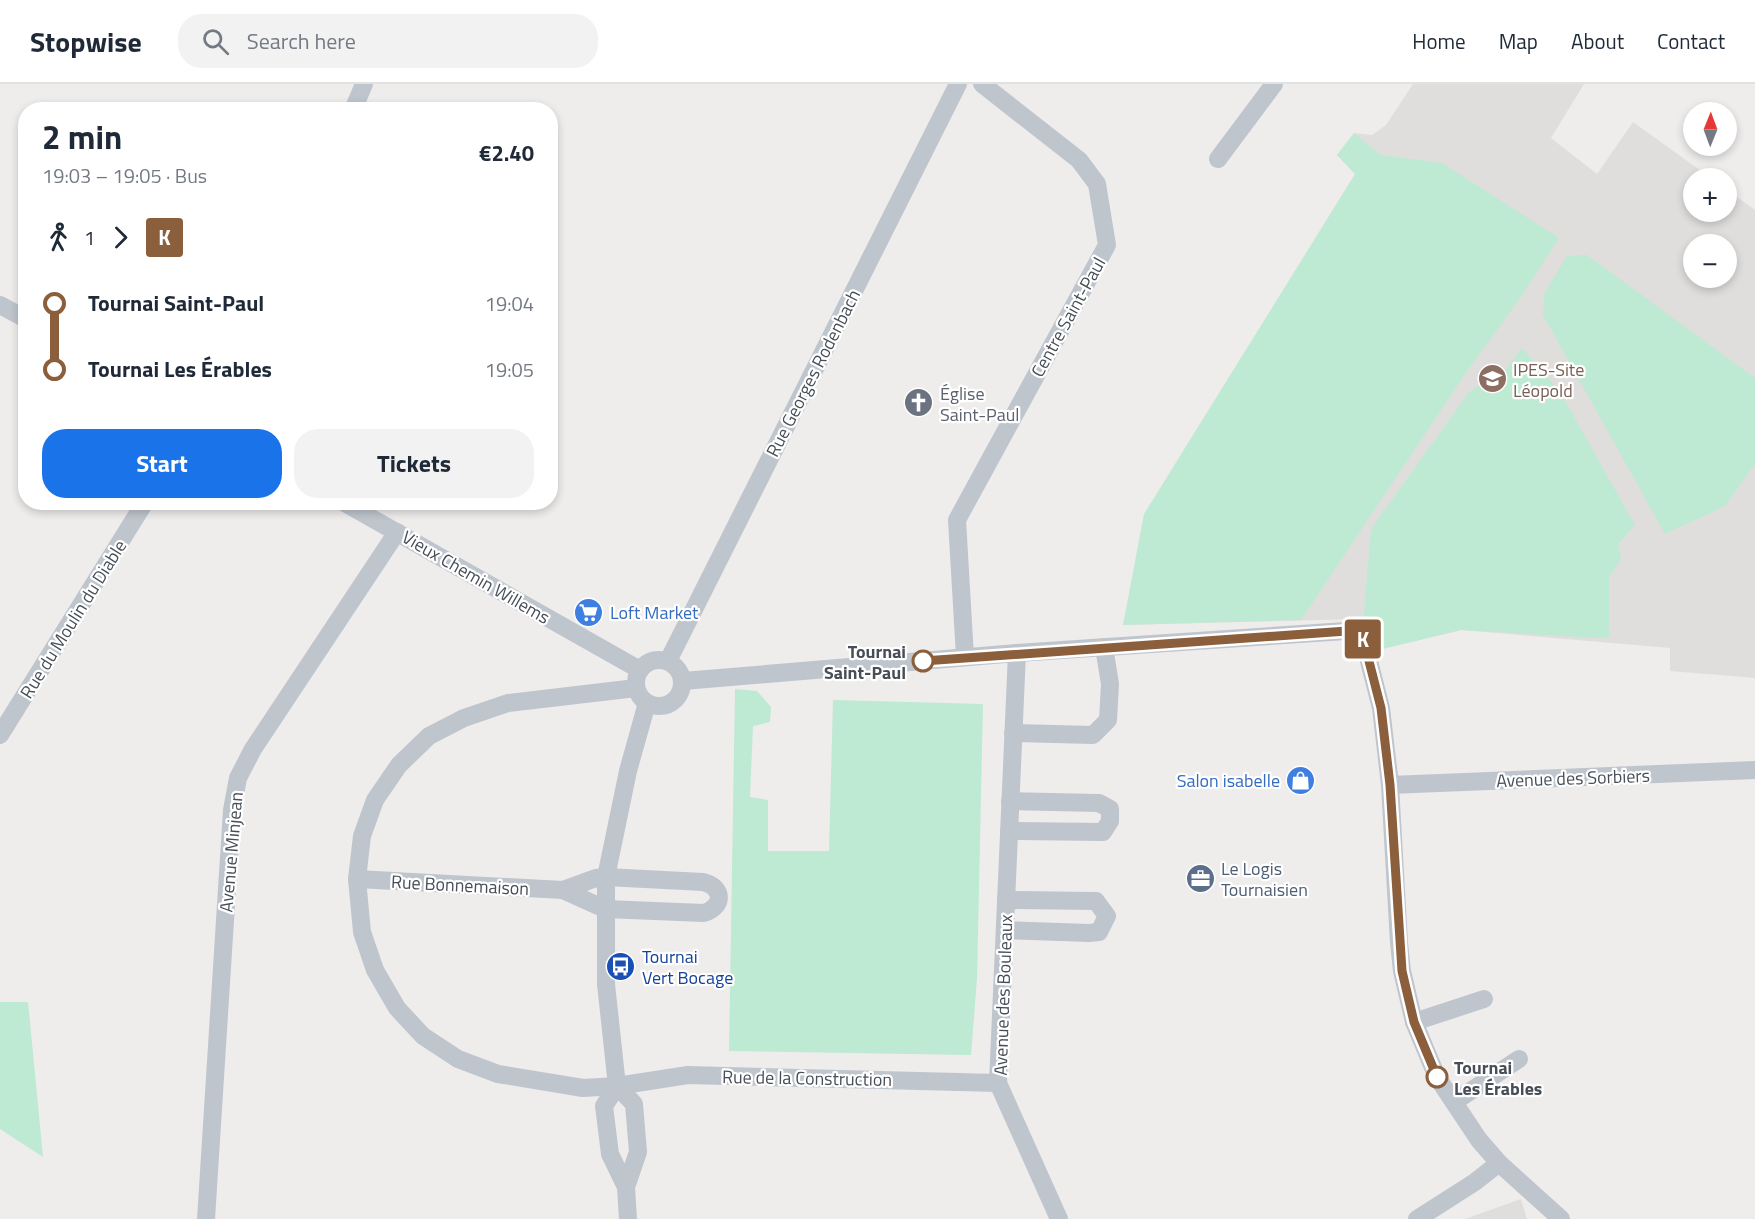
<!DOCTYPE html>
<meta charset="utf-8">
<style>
:root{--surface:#fff;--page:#f2f2f3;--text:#1f2937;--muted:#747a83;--line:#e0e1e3;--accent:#1a73e8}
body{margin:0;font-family:"Titillium Web",sans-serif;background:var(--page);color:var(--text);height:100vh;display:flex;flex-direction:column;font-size:22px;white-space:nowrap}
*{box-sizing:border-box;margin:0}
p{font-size:20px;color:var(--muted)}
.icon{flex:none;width:33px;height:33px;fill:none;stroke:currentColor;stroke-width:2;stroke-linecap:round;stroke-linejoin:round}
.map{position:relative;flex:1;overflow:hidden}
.sheet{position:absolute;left:18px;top:18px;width:540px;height:408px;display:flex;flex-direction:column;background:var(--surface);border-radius:24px;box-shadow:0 3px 9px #0003}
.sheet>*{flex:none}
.badge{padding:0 12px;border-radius:4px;font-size:21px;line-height:39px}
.needle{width:39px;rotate:1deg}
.tools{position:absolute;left:1683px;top:18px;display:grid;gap:12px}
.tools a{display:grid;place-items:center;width:54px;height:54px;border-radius:50%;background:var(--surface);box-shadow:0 3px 9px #0003;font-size:30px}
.map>.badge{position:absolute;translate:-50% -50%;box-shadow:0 0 0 3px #fff}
.legs{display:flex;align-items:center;gap:9px;height:66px;padding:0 24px;font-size:20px}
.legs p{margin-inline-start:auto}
.headline{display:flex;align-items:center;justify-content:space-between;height:102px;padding:0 24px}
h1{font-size:33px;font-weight:700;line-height:45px}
.button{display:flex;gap:12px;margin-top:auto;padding:12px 24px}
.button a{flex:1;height:69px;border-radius:24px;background:var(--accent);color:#fff;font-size:24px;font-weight:700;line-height:69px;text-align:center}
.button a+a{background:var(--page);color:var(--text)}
ul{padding:0 24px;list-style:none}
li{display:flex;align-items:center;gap:21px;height:66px;font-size:22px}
li i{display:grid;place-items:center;width:9px;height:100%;margin:0 8px;background:currentColor}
li i::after{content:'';width:15px;height:15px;margin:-8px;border:4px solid;border-radius:50%;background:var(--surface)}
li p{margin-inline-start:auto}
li:first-child i{background:linear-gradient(#0000 50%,currentColor 0)}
li:last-child i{background:linear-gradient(currentColor 50%,#0000 0)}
header{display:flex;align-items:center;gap:36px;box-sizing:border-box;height:84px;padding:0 30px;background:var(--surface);border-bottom:2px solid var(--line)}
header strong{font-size:28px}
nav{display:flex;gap:33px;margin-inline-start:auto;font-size:21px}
.search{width:420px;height:54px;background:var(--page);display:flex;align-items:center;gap:15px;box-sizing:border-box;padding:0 21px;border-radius:24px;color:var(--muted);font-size:22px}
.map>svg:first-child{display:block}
.education{fill:#e0dedd;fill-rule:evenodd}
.green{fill:#bee9d3}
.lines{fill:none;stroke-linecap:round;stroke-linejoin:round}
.minor{stroke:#bfc5cd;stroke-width:18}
.line-1-casing{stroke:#fff;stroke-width:14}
.line-1{stroke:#8b5e3c;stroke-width:9}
.stop-1-dot{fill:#fff;stroke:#8b5e3c;stroke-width:3}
.labels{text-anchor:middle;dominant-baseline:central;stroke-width:4.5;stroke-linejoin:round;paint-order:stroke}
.street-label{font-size:18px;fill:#474e57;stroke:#fff}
.education-label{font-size:18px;fill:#785e54;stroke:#fff;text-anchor:start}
.worship-label{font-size:18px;fill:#5b616d;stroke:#fff;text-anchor:start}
.shop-label{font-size:18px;fill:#366cbe;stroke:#fff;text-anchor:start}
.stop-label{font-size:18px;font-weight:bold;fill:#474e57;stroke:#fff;text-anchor:end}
.service-label{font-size:18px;fill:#4e5e75;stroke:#fff;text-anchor:start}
.transit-label{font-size:18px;fill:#164399;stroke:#fff;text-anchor:start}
</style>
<header>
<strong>Stopwise</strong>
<div class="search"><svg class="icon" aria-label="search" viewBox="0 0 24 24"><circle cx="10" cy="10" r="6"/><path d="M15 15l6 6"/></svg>Search here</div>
<nav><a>Home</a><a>Map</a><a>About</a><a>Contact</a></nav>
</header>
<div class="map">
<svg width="1755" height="1135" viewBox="0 0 1755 1135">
<rect width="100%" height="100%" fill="#efecec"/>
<!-- education -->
<g class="education">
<path d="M1413,0h171l-33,54 46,36 36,-52 78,56h-17v34h32l1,-22 28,20v468l-85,-7v-23l-209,-18 -83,20 -18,-31 -237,6 232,-451 -18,-19 17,-22 18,2 14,-10zM1694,160h32v34h-32z"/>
<polygon points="1521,1115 1527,1135 1465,1135"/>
</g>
<!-- green -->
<g class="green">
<polygon points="1354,49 1381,71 1442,79 1559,154 1521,213 1467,287 1301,536 1123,541 1144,430 1355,90 1337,71"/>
<polygon points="1587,171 1755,294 1755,380 1725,422 1665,450 1543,231 1544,210 1567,172"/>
<polygon points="1522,264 1559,306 1635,441 1618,460 1621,475 1609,493 1609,553 1596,554 1461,546 1378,566 1363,539 1371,445 1469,308 1480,301 1490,307"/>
<polygon points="735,605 757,607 771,623 770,638 753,642 750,713 768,716 768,767 829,767 833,616 983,620 977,894 971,971 729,967"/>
<polygon points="0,918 28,918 43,1073 0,1045"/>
</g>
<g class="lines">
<!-- minor -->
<g class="minor">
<polyline points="353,26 364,0"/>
<polyline points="1218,75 1274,0"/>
<polyline points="0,221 26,235"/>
<polyline points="343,418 640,586"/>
<polyline points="1017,569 998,999 1059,1135"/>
<polyline points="965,573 957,436 1107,161 1097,100 1079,76 982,0"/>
<circle cx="659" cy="599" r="23"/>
<polyline points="668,577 958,0"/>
<polyline points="683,597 1017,569 1361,546 1381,624 1390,701 1399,859 1402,887 1414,938 1437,993 1479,1056 1499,1079 1561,1135"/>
<polyline points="636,604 508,619 464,634 429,652 399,681 375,716 362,752 357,795 362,848 375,886 397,924 423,952 458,975 498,990 583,1004 617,1002 688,991 998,999"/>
<polyline points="1013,649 1093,651 1108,636 1110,600 1104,563"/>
<polyline points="0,651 145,418"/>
<polyline points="1390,701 1755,686"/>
<polyline points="1009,747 1103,748 1110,737 1110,725 1099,719 1010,717"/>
<path d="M606,793l97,5c21,5 21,25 1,31l-99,-4 -42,-19 33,-12z"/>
<polyline points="357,795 563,806"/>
<polyline points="1005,846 1089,849 1099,848 1107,832 1096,817 1006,816"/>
<polyline points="1414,938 1484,915"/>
<polyline points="617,1002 604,1022 610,1070 626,1103 628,1135"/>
<polyline points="1454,1018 1519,975"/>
<polyline points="626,1103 638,1068 634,1020 617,1002 606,900 606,793 628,687 647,619"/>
<polyline points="206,1135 232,726 238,694 253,665 397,448"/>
<polyline points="1417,1135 1475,1098 1499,1079"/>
</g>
</g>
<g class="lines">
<defs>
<polyline id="line-1" points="923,577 1361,546 1381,624 1390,701 1402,887 1414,938 1437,993"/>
</defs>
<!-- line-1 casing -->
<use href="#line-1" class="line-1-casing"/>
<!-- line-1 -->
<use href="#line-1" class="line-1"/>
</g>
<!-- icons -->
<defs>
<symbol id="school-disc" viewBox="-11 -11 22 22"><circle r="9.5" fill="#8d6e63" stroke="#fff"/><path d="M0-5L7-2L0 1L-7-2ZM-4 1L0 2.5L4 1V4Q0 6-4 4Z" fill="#fff"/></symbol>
<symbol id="church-disc" viewBox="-11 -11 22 22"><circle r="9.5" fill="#6b7280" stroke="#fff"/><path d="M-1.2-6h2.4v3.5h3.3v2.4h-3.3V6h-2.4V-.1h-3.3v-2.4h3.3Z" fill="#fff"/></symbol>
<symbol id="supermarket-disc" viewBox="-11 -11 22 22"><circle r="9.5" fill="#3f7fe0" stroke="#fff"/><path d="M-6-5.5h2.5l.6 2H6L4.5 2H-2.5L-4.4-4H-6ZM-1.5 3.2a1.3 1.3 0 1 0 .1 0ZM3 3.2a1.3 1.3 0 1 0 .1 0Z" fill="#fff"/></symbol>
<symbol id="shop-disc" viewBox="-11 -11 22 22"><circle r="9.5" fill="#3f7fe0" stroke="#fff"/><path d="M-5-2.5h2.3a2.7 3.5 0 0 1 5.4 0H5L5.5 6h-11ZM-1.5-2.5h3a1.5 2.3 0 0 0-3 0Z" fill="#fff"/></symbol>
<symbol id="office-disc" viewBox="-11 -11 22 22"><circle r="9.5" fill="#5c6f8a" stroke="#fff"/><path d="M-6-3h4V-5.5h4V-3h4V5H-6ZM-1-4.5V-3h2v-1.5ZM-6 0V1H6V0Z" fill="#fff"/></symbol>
<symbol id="bus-disc" viewBox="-11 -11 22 22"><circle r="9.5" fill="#1a4fb4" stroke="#fff"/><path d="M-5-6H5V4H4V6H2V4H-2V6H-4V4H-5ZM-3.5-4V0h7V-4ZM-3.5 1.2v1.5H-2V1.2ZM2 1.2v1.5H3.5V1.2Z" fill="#fff"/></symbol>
</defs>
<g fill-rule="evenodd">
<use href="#school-disc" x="1476" y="278" width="33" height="33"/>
<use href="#church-disc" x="902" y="302" width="33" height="33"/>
<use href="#supermarket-disc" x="572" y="512" width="33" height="33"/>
<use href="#shop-disc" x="1284" y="680" width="33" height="33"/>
<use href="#office-disc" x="1184" y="778" width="33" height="33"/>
<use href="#bus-disc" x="604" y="866" width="33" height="33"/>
</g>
<!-- markers -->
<g class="stop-1-dot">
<circle cx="923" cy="577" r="10"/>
<circle cx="1437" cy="993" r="10"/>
</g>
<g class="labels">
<!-- street labels -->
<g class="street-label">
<text transform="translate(1068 233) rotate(-61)">Centre Saint-Paul</text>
<text transform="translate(813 289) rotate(-63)">Rue Georges Rodenbach</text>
<text transform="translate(476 493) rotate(30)">Vieux Chemin Willems</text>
<text transform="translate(73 535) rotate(-58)">Rue du Moulin du Diable</text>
<text transform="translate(1573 694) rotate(-2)">Avenue des Sorbiers</text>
<text transform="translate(231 768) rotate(-85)">Avenue Minjean</text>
<text transform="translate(460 801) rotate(3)">Rue Bonnemaison</text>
<text transform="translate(1003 911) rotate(-88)">Avenue des Bouleaux</text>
<text transform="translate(807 994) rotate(1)">Rue de la Construction</text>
</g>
<!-- education labels -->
<g class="education-label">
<text x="1513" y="285">IPES-Site<tspan x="1513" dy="21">Léopold</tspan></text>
</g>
<!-- worship labels -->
<g class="worship-label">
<text x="940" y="309">Église<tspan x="940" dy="21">Saint-Paul</tspan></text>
</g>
<!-- shop labels -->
<g class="shop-label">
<text x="610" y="528">Loft Market</text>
<text x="1280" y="696" text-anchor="end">Salon isabelle</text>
</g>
<!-- stop labels -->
<g class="stop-label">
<text x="906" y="567">Tournai<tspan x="906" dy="21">Saint-Paul</tspan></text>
<text x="1454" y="983" text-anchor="start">Tournai<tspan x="1454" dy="21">Les Érables</tspan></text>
</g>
<!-- service labels -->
<g class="service-label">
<text x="1221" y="784">Le Logis<tspan x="1221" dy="21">Tournaisien</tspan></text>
</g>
<!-- transit labels -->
<g class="transit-label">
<text x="642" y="872">Tournai<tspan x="642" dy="21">Vert Bocage</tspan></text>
</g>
</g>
</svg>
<div class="tools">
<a><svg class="needle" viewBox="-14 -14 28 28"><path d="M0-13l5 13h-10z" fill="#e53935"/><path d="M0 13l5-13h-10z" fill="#747a83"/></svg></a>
<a>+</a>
<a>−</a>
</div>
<b class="badge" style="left:1363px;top:555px;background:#8b5e3c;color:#fff">K</b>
<section class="sheet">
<div class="headline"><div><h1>2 min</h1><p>19:03 – 19:05 · Bus</p></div><b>€2.40</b></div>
<div class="legs"><svg class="icon" aria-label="walk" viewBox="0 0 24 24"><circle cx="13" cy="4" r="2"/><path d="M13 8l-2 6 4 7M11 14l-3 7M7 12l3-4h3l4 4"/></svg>1<svg class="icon" aria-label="forward" viewBox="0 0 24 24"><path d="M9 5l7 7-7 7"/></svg><b class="badge" style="background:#8b5e3c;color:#fff">K</b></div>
<ul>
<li><i style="color:#8b5e3c"></i><b>Tournai Saint-Paul</b><p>19:04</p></li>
<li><i style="color:#8b5e3c"></i><b>Tournai Les Érables</b><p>19:05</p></li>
</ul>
<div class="button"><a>Start</a><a>Tickets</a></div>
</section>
</div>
